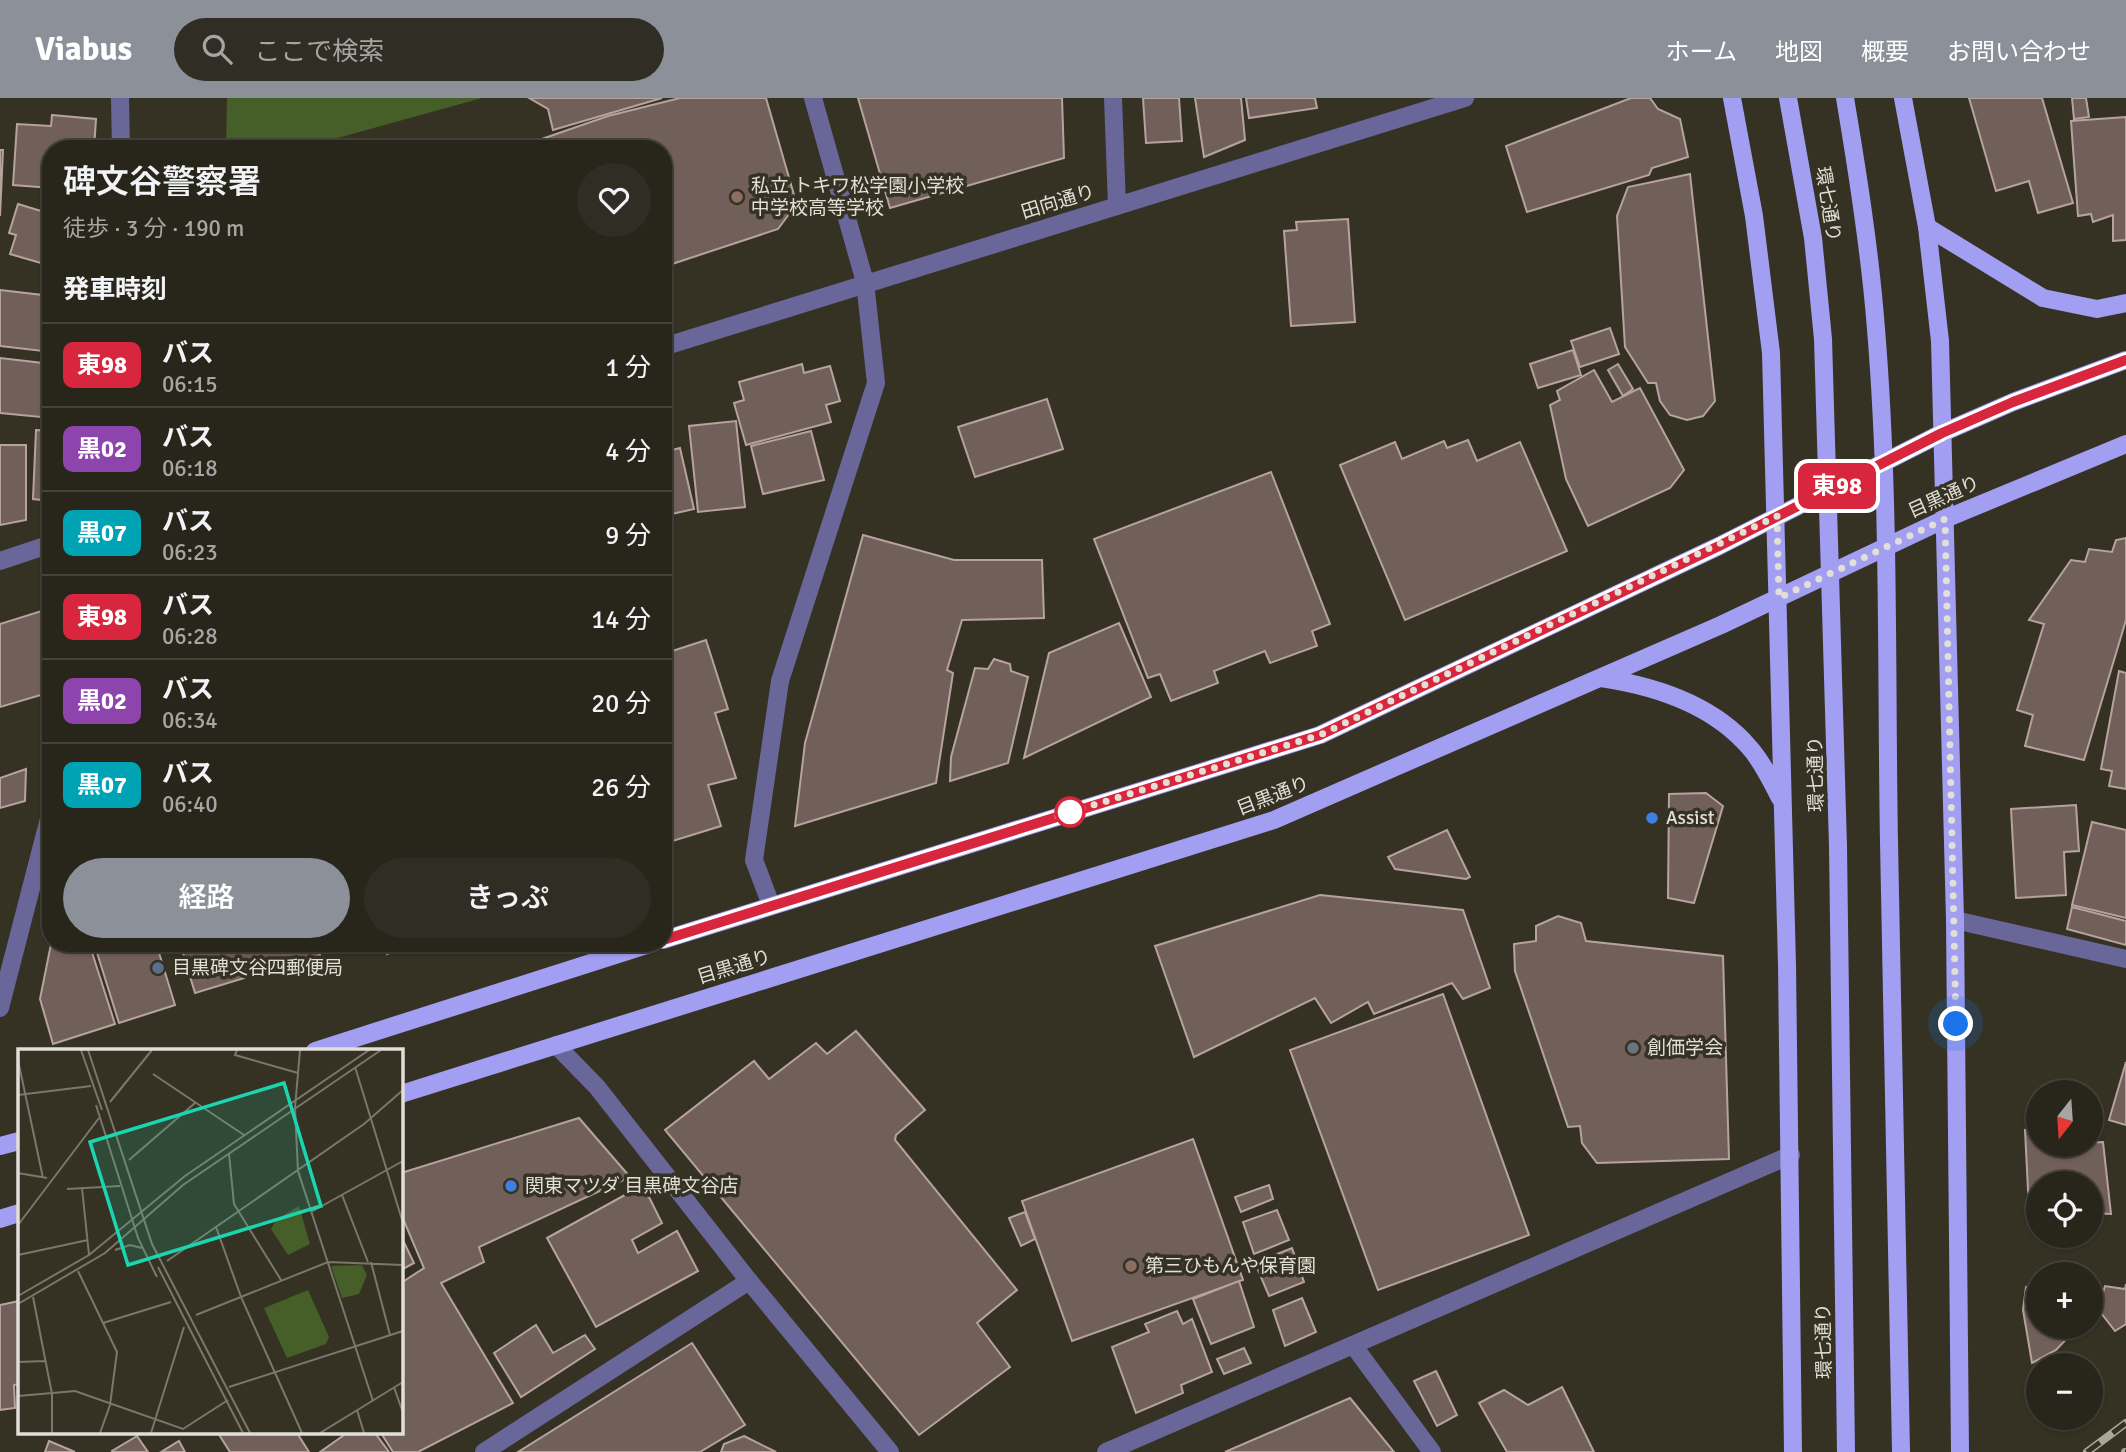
<!DOCTYPE html>
<html lang="ja">
<meta charset="utf-8">
<style>
:root{--surface:#28261b;--page:#302e24;--text:#f1f3f6;--muted:#a5a5a3;--line:#44433a;--accent:#8c9099}
body{margin:0;font-family:Signika,"Noto Sans JP",sans-serif;background:var(--page);color:var(--text);height:100vh;display:flex;flex-direction:column;font-size:26px;white-space:nowrap}
*{box-sizing:border-box;margin:0}
p{font-size:23px;color:var(--muted)}
.icon{flex:none;width:38px;height:38px;fill:none;stroke:currentColor;stroke-width:2;stroke-linecap:round;stroke-linejoin:round}
.map{position:relative;flex:1;overflow:hidden}
.drawer{position:absolute;left:42px;top:42px;width:630px;height:812px;display:flex;flex-direction:column;background:var(--surface);border-radius:28px;box-shadow:0 2px 5px #0004,0 0 0 2px var(--line)}
.drawer>*{flex:none}
.badge{padding:0 14px;border-radius:10px;font-size:24px;line-height:46px}
.needle{width:46px;rotate:197deg}
.tools{position:absolute;left:2026px;top:982px;display:grid;gap:14px}
.tools a{display:grid;place-items:center;width:77px;height:77px;border-radius:50%;background:var(--surface);box-shadow:0 2px 5px #0004,0 0 0 2px var(--line);font-size:35px}
.you{position:absolute;width:35px;height:35px;margin:-18px;border:5px solid #fff;border-radius:50%;background:#1a73e8;box-shadow:0 0 0 10px #1a73e833}
.map>.badge{position:absolute;translate:-50% -50%;box-shadow:0 0 0 4px #fff}
h2{padding:0 21px;font-size:26px;line-height:63px}
.round{display:grid;place-items:center;flex:none;width:74px;height:74px;border-radius:37px;background:var(--page)}
.headline{display:flex;align-items:center;justify-content:space-between;height:119px;padding:0 21px}
h1{font-size:33px;font-weight:600;line-height:52px}
.primary-button{display:flex;gap:14px;margin-top:auto;padding:14px 21px}
.primary-button a{flex:1;height:80px;border-radius:42px;background:var(--accent);color:#fff;font-size:28px;font-weight:600;line-height:80px;text-align:center}
.primary-button a+a{background:var(--page);color:var(--text)}
ul{padding:0;list-style:none}
li{display:flex;align-items:center;gap:21px;height:84px;padding:0 21px;border-top:2px solid var(--line)}
li div{flex:1}
li b{display:block;font-size:26px}
li em{font-style:normal}
li .badge{min-width:77px;font-weight:700;text-align:center}
header{display:flex;align-items:center;gap:42px;box-sizing:border-box;height:98px;padding:0 35px;background:var(--accent);color:#fff}
header strong{font-size:33px}
nav{display:flex;gap:38px;margin-inline-start:auto;font-size:24px}
.search{width:490px;height:63px;background:var(--page);display:flex;align-items:center;gap:18px;box-sizing:border-box;padding:0 24px;border-radius:38px;color:var(--muted);font-size:26px}
.map>svg:first-child{display:block}
.green{fill:#465e28}
.building{fill:#715f5a;stroke:#b7a39e;stroke-width:2}
.lines{fill:none;stroke-linecap:round;stroke-linejoin:round}
.minor{stroke:#69679a;stroke-width:18}
.major{stroke:#a29ef1;stroke-width:18}
.rail-casing{stroke:#a9a69c;stroke-width:8}
.rail{stroke:#353224;stroke-width:5;stroke-dasharray:16;stroke-linecap:butt}
.major-bridge{stroke:#a29ef1;stroke-width:18}
.line-casing{stroke:#fff;stroke-width:16}
.line{stroke:#d7263d;stroke-width:10}
.walk{stroke:#e1dfd6;stroke-width:7;stroke-dasharray:0 12.6}
.education-dot{fill:#8d6e63;stroke:#353224;stroke-width:2.5}
.stop-dot{fill:#fff;stroke:#d7263d;stroke-width:3.5}
.shop-dot{fill:#3f7fe0;stroke:#353224;stroke-width:2.5}
.service-dot{fill:#5c6f8a;stroke:#353224;stroke-width:2.5}
.worship-dot{fill:#6b7280;stroke:#353224;stroke-width:2.5}
.labels{text-anchor:middle;dominant-baseline:central;stroke-width:7;stroke-linejoin:round;paint-order:stroke}
.poi-label{font-size:19px;fill:#e1dfd6;stroke:#353224;text-anchor:start}
.street-label{font-size:19px;fill:#e1dfd6;stroke:#353224}
.inset-road{fill:none;stroke:#7a776b;stroke-width:2}
.view{fill:#1bd5b1;fill-opacity:0.15;stroke:#1bd5b1;stroke-width:3.5}
.inset-edge{fill:none;stroke:#e1dfd6;stroke-width:3.5}
</style>
<header>
<strong>Viabus</strong>
<div class="search"><svg class="icon" aria-label="search" viewBox="0 0 24 24"><circle cx="10" cy="10" r="6"/><path d="M15 15l6 6"/></svg>ここで検索</div>
<nav><a>ホーム</a><a>地図</a><a>概要</a><a>お問い合わせ</a></nav>
</header>
<div class="map">
<svg width="2126" height="1354" viewBox="0 0 2126 1354">
<rect width="100%" height="100%" fill="#353224"/>
<!-- green -->
<polygon class="green" points="227,0 482,0 298,51 226,51"/>
<!-- building -->
<g class="building">
<polygon points="529,0 662,0 553,32 548,11"/>
<polygon points="680,0 766,0 794,97 795,108 778,131 663,169 663,51 513,51 608,18"/>
<polygon points="858,0 1062,0 1064,60 890,110"/>
<polygon points="1143,0 1179,0 1182,43 1146,45"/>
<polygon points="1195,0 1241,0 1245,42 1204,59"/>
<polygon points="1246,0 1315,0 1317,10 1249,20"/>
<polygon points="1631,0 1650,0 1658,11 1680,21 1688,59 1652,70 1649,77 1527,114 1506,48"/>
<polygon points="1969,0 2042,0 2073,105 2038,115 2029,83 1996,93"/>
<polygon points="2072,0 2086,0 2089,19 2074,21"/>
<polygon points="52,17 96,21 94,51 51,51 51,90 13,87 17,26 51,28"/>
<polygon points="2126,19 2126,142 2113,143 2113,117 2093,124 2091,116 2078,118 2071,23"/>
<polygon points="0,52 3,52 0,118"/>
<polygon points="1690,76 1715,303 1703,318 1687,322 1670,317 1660,303 1656,285 1648,285 1625,249 1617,118 1628,89"/>
<polygon points="18,106 51,116 51,168 10,156 16,137 9,135"/>
<polygon points="1348,121 1355,224 1291,228 1284,133 1297,132 1296,124"/>
<polygon points="0,192 51,198 51,254 0,248"/>
<polygon points="1610,230 1619,256 1580,269 1571,243"/>
<polygon points="1573,252 1581,277 1538,290 1530,266"/>
<polygon points="0,260 51,266 51,320 0,315"/>
<polygon points="802,266 804,275 830,268 840,303 826,307 831,324 746,347 734,305 744,302 739,284"/>
<polygon points="1618,266 1633,291 1623,298 1608,272"/>
<polygon points="1594,272 1612,304 1640,290 1684,372 1670,390 1588,428 1566,381 1550,307 1560,302 1557,293"/>
<polygon points="1047,301 1063,351 975,379 958,329"/>
<polygon points="736,323 745,409 698,414 689,328"/>
<polygon points="36,332 51,333 50,403 33,401"/>
<polygon points="811,333 824,382 763,396 751,348"/>
<polygon points="1468,342 1477,363 1520,344 1567,453 1405,522 1340,367 1395,344 1402,361 1444,343 1447,350"/>
<polygon points="0,347 26,347 26,422 0,427"/>
<polygon points="663,350 664,354 680,350 694,411 663,418"/>
<polygon points="1271,374 1330,526 1312,533 1317,548 1270,565 1265,553 1214,573 1218,585 1171,603 1160,576 1148,580 1094,441"/>
<polygon points="863,437 954,462 1042,462 1044,520 962,522 947,572 953,575 936,685 795,728 805,645"/>
<polygon points="2126,440 2126,522 2084,662 2025,648 2033,617 2017,612 2044,526 2029,522 2071,462 2085,464 2089,451 2112,454 2116,442"/>
<polygon points="51,510 51,594 0,609 0,526"/>
<polygon points="1119,525 1151,599 1024,660 1049,555"/>
<polygon points="706,542 728,611 715,615 736,680 708,687 721,728 663,746 663,556"/>
<polygon points="994,561 1010,566 1011,573 1028,579 1008,665 950,683 951,659 975,570 988,571"/>
<polygon points="2119,573 2126,575 2126,691 2109,688 2112,673 2101,671"/>
<polygon points="26,671 25,703 0,710 0,680"/>
<polygon points="1706,695 1723,708 1694,805 1668,800 1669,696"/>
<polygon points="2076,707 2079,753 2064,754 2066,797 2016,800 2011,711"/>
<polygon points="2092,724 2126,732 2126,820 2072,807"/>
<polygon points="1447,732 1470,779 1466,781 1395,771 1388,759"/>
<polygon points="1320,797 1463,812 1490,890 1463,901 1452,885 1374,916 1368,904 1331,925 1315,900 1194,959 1155,848"/>
<polygon points="2072,809 2126,823 2126,847 2067,831"/>
<polygon points="1558,818 1581,825 1586,843 1723,858 1729,1061 1597,1065 1582,1045 1580,1028 1568,1029 1515,873 1514,846 1536,843 1536,828"/>
<polygon points="89,845 115,926 53,946 40,901 51,846"/>
<polygon points="94,845 156,845 175,907 119,925"/>
<polygon points="180,845 316,845 320,857 195,895"/>
<polygon points="384,845 419,845 387,856"/>
<polygon points="1443,896 1529,1137 1378,1192 1290,952"/>
<polygon points="856,933 925,1012 896,1037 895,1042 1017,1192 977,1225 1010,1269 919,1337 665,1032 754,963 769,981 816,945 827,956"/>
<polygon points="2126,964 2126,1027 2109,1022"/>
<polygon points="579,1020 630,1079 479,1149 484,1164 441,1185 513,1305 418,1354 393,1354 381,1335 401,1335 401,1185 424,1170 401,1116 401,1075"/>
<polygon points="2025,1032 2039,1034 2039,1046 2103,1044 2111,1116 2091,1115 2091,1085 2039,1085 2039,1112 2029,1112"/>
<polygon points="1193,1041 1243,1182 1072,1243 1022,1103"/>
<polygon points="643,1087 662,1125 632,1142 638,1155 677,1133 698,1173 596,1229 547,1140"/>
<polygon points="1269,1087 1273,1101 1241,1114 1235,1099"/>
<polygon points="1277,1112 1289,1142 1254,1156 1243,1124"/>
<polygon points="1025,1114 1035,1141 1021,1148 1009,1120"/>
<polygon points="401,1138 414,1165 401,1172"/>
<polygon points="1292,1150 1304,1184 1269,1198 1255,1165"/>
<polygon points="1239,1183 1254,1229 1211,1246 1193,1201"/>
<polygon points="2039,1185 2039,1228 2079,1228 2056,1252 2032,1265 2023,1212 2026,1189"/>
<polygon points="2126,1186 2126,1226 2115,1233 2098,1211 2105,1188 2125,1191"/>
<polygon points="1302,1200 1316,1234 1285,1248 1273,1212"/>
<polygon points="19,1203 19,1286 14,1287 15,1310 0,1312 0,1207"/>
<polygon points="1177,1213 1183,1226 1192,1221 1212,1274 1181,1287 1183,1295 1136,1315 1112,1249 1149,1234 1145,1226"/>
<polygon points="536,1227 553,1255 585,1237 595,1251 521,1299 494,1255"/>
<polygon points="692,1245 745,1327 700,1354 518,1354"/>
<polygon points="1244,1250 1251,1265 1224,1276 1217,1261"/>
<polygon points="1436,1273 1457,1317 1437,1328 1414,1283"/>
<polygon points="1562,1289 1594,1354 1507,1354 1479,1305 1504,1292 1528,1307"/>
<polygon points="1350,1300 1394,1354 1225,1354"/>
<polygon points="218,1335 297,1335 309,1354 230,1354"/>
<polygon points="347,1335 375,1335 389,1354 320,1354"/>
<polygon points="137,1338 148,1354 113,1354 112,1353"/>
<polygon points="744,1338 776,1354 721,1354 724,1346"/>
<polygon points="49,1343 75,1354 45,1354"/>
<polygon points="179,1343 185,1354 161,1354"/>
</g>
<g class="lines">
<!-- minor -->
<g class="minor">
<polyline points="120,0 121,51"/>
<polyline points="1113,0 1117,108"/>
<polyline points="663,249 1465,0"/>
<polyline points="0,463 51,446"/>
<polyline points="771,807 754,762 780,583 876,285 865,184 813,0"/>
<polyline points="1955,822 2126,861"/>
<polyline points="0,910 51,713"/>
<polyline points="556,947 597,989 749,1183 890,1354"/>
<polyline points="1353,1247 1432,1354"/>
<polyline points="484,1354 749,1183"/>
<polyline points="1106,1354 1791,1057"/>
</g>
<!-- major -->
<g class="major">
<polyline points="1732,0 1754,118 1771,255 1787,867 1793,1354"/>
<polyline points="1903,0 1927,129 1940,243 1955,822 1960,1354"/>
<polyline points="1927,129 2043,200 2097,211 2126,205"/>
<path d="M1601,580c54,8 111,26 148,69 13,14 22,34 31,51"/>
<polyline points="1889,744 1901,1354"/>
<polyline points="1838,748 1846,1354"/>
<polyline points="663,842 1320,637 1719,448 1942,335 2013,304 2126,262"/>
<polyline points="315,953 653,845"/>
<polyline points="401,996 1274,722 1721,527 1945,421 2126,346"/>
<polyline points="0,1048 19,1043"/>
<polyline points="0,1121 19,1115"/>
</g>
<defs>
<g id="rail">
<polyline points="2087,1354 2126,1325"/>
<polyline points="2125,1354 2126,1354"/>
</g>
</defs>
<!-- rail casing -->
<use href="#rail" class="rail-casing"/>
<!-- rail -->
<use href="#rail" class="rail"/>
<!-- major-bridge -->
<g class="major-bridge">
<polyline points="1788,0 1813,140 1823,241 1838,748"/>
<path d="M1845,0c13,77 25,153 31,231 14,170 10,343 13,513"/>
</g>
</g>
<g class="lines">
<defs>
<polyline id="line" points="663,842 1320,637 1719,448 1942,335 2013,304 2126,262"/>
</defs>
<!-- line casing -->
<use href="#line" class="line-casing"/>
<!-- line -->
<use href="#line" class="line"/>
<!-- walk -->
<polyline class="walk" points="1070,714 1058,718 1320,637 1777,418 1779,500 1945,421 1956,926"/>
</g>
<!-- markers -->
<g class="education-dot">
<circle cx="737" cy="99" r="7"/>
<circle cx="1131" cy="1168" r="7"/>
</g>
<circle class="stop-dot" cx="1070" cy="714" r="14"/>
<g class="shop-dot">
<circle cx="1652" cy="720" r="7"/>
<circle cx="511" cy="1088" r="7"/>
</g>
<circle class="service-dot" cx="158" cy="870" r="7"/>
<circle class="worship-dot" cx="1633" cy="950" r="7"/>
<g class="labels">
<!-- poi labels -->
<g class="poi-label">
<text x="751" y="88">私立 トキワ松学園小学校<tspan x="751" dy="22">中学校高等学校</tspan></text>
<text x="1666" y="720">Assist</text>
<text x="172" y="870">目黒碑文谷四郵便局</text>
<text x="1647" y="950">創価学会</text>
<text x="525" y="1088">関東マツダ 目黒碑文谷店</text>
<text x="1145" y="1168">第三ひもんや保育園</text>
</g>
<!-- street labels -->
<g class="street-label">
<text transform="translate(1058 104) rotate(-17)">田向通り</text>
<text transform="translate(1828 106) rotate(81)">環七通り</text>
<text transform="translate(1944 399) rotate(-24)">目黒通り</text>
<text transform="translate(1816 676) rotate(-91)">環七通り</text>
<text transform="translate(1273 698) rotate(-21)">目黒通り</text>
<text transform="translate(734 869) rotate(-17)">目黒通り</text>
<text transform="translate(1824 1243) rotate(-91)">環七通り</text>
</g>
</g>
<!-- overview -->
<g transform="translate(18 951)">
<rect width="385" height="385" fill="#353224"/>
<path d="M281,157l11,38 -22,11 -17,-26 5,-9zM344,216l5,10 -8,19 -17,4 -11,-32zM290,241l21,47 -3,7 -39,14 -23,-50z" fill="#465e28"/>
<path class="inset-road" d="M63,1l21,60M70,1l64,194 98,189M219,1l-2,5 63,18M282,1l-5,58 3,63 75,230M0,11l25,118M337,18l48,156M135,25l91,61M0,46l73,-9M92,53l42,-52M78,56l42,133 19,39M211,105l5,50 47,76M111,111l66,-57M0,124l29,5M64,139l7,67M49,140l53,-3M324,146l26,67M293,163l92,-51M0,176l81,-107M198,178l25,70 61,136M97,201l15,-5 12,3M0,206l70,-15M149,212l197,-137 39,-34M353,213l19,73M140,218l85,166M60,222l39,81 -7,53 -10,28M0,247l71,-41 96,-79 184,-126M15,248l19,97v39M0,255l87,-51 78,-68 198,-135M178,266l132,-53 75,3M85,274l68,-21M0,313l27,-1M211,338l174,-56M376,338l9,26M0,347l57,-5 108,38 45,-29M339,361l7,23M133,384l33,-106M302,384l83,-51"/>
<path class="view" d="M266,34l37,123 -193,59 -38,-123z"/>
<rect width="385" height="385" class="inset-edge"/>
</g>
</svg>
<div class="tools">
<a><svg class="needle" viewBox="-14 -14 28 28"><path d="M0-13l5 13h-10z" fill="#e53935"/><path d="M0 13l5-13h-10z" fill="#a5a5a3"/></svg></a>
<a><svg class="icon" aria-label="locate" viewBox="0 0 24 24"><circle cx="12" cy="12" r="6"/><path d="M12 2v4M12 18v4M2 12h4M18 12h4"/></svg></a>
<a>+</a>
<a>−</a>
</div>
<div class="you" style="left:1956px;top:926px"></div>
<b class="badge" style="left:1837px;top:388px;background:#d7263d;color:#fff">東98</b>
<section class="drawer">
<div class="headline"><div><h1>碑文谷警察署</h1><p>徒歩 · 3 分 · 190 m</p></div><a class="round"><svg class="icon" aria-label="heart" viewBox="0 0 24 24"><path d="M12 20l-8-8c-3-5 5-10 8-4 3-6 11-1 8 4z"/></svg></a></div>
<h2>発車時刻</h2>
<ul>
<li><span class="badge" style="background:#d7263d;color:#fff">東98</span><div><b>バス</b><p>06:15</p></div><em>1 分</em></li>
<li><span class="badge" style="background:#8e44ad;color:#fff">黒02</span><div><b>バス</b><p>06:18</p></div><em>4 分</em></li>
<li><span class="badge" style="background:#00a3b4;color:#fff">黒07</span><div><b>バス</b><p>06:23</p></div><em>9 分</em></li>
<li><span class="badge" style="background:#d7263d;color:#fff">東98</span><div><b>バス</b><p>06:28</p></div><em>14 分</em></li>
<li><span class="badge" style="background:#8e44ad;color:#fff">黒02</span><div><b>バス</b><p>06:34</p></div><em>20 分</em></li>
<li><span class="badge" style="background:#00a3b4;color:#fff">黒07</span><div><b>バス</b><p>06:40</p></div><em>26 分</em></li>
</ul>
<div class="primary-button"><a>経路</a><a>きっぷ</a></div>
</section>
</div>
